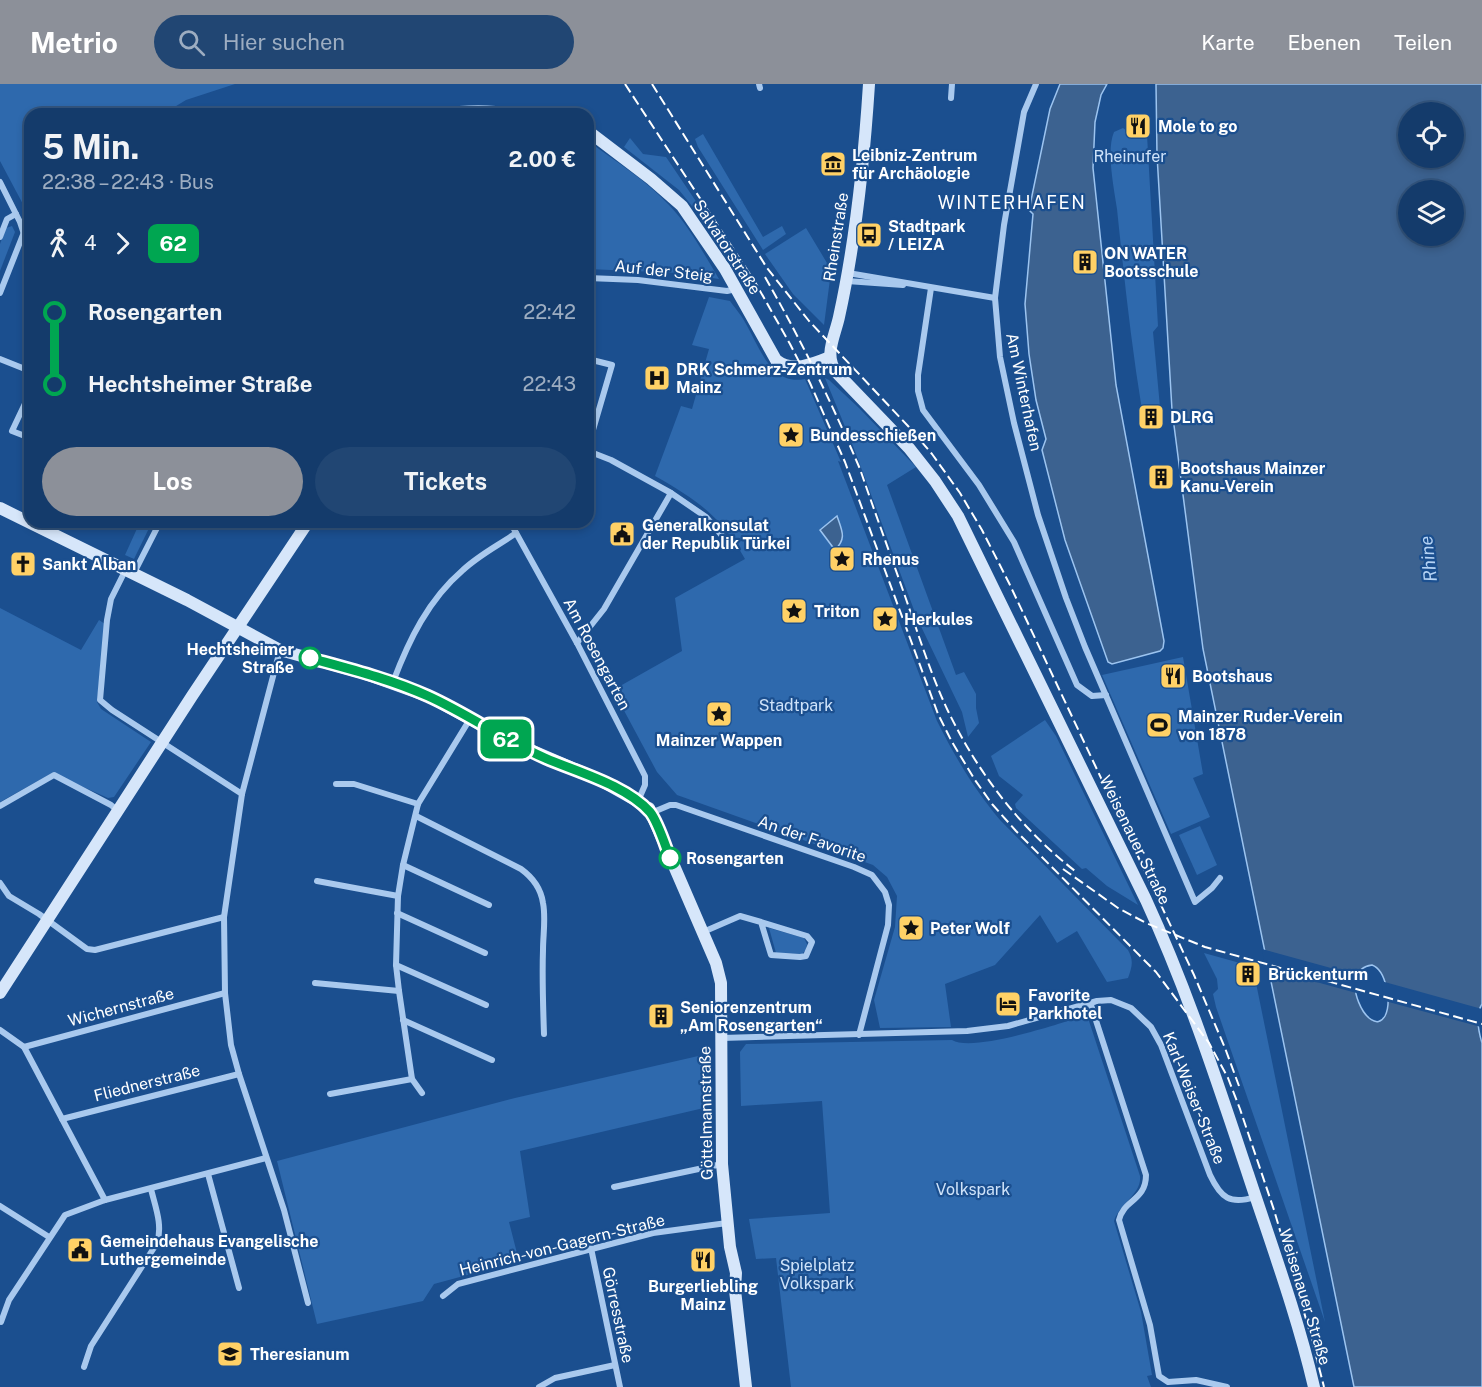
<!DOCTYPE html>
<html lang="de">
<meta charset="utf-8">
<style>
:root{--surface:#143b6b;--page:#214673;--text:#f1f3f6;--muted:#9dadc1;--line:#33557e;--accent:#8c9099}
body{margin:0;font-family:"Public Sans",sans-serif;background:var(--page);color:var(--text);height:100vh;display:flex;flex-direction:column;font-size:22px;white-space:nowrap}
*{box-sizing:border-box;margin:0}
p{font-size:20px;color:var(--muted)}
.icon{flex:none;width:33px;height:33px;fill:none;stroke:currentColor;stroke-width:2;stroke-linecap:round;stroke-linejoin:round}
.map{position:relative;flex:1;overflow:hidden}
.side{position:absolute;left:24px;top:24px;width:570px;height:420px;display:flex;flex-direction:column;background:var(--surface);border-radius:18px;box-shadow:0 3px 9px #0003,0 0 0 2px var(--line)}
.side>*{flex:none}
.badge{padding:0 12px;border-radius:9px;font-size:21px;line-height:39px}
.tools{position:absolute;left:1398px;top:18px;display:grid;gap:12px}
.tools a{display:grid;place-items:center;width:66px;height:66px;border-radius:50%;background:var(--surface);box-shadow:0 3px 9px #0003,0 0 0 2px var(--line);font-size:30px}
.map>.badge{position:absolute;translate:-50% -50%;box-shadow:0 0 0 3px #fff}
.legs{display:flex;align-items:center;gap:9px;height:66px;padding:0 18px;font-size:20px}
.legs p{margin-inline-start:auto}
.headline{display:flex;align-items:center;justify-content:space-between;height:102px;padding:0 18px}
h1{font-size:33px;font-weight:700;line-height:45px}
.cta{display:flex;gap:12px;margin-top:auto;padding:12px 18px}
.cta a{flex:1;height:69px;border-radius:36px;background:var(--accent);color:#fff;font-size:24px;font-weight:700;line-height:69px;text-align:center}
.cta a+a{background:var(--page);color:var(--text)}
ul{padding:0 18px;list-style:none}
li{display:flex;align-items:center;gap:21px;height:72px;font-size:22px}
li i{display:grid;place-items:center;width:9px;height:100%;margin:0 8px;background:currentColor}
li i::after{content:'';width:15px;height:15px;margin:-8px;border:4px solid;border-radius:50%;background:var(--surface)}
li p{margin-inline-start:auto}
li:first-child i{background:linear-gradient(#0000 50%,currentColor 0)}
li:last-child i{background:linear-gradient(currentColor 50%,#0000 0)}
header{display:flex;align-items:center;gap:36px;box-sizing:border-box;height:84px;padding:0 30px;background:var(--accent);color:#fff}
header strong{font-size:28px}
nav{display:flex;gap:33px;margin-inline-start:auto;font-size:21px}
.search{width:420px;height:54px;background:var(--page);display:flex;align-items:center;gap:15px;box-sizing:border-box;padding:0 21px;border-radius:33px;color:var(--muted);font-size:22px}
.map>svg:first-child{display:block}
.green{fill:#2e69ad}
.water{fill:#3c6290;stroke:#9cc4f0;stroke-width:1.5;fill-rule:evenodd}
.pier{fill:#1b4f8f}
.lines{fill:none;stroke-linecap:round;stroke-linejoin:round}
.street{stroke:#a9c9ee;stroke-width:6}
.secondary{stroke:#d6e6fa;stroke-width:12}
.rail{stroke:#fff;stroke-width:2;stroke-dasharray:10 4.5;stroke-linecap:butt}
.line-1-casing{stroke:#fff;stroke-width:14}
.line-1{stroke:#00a651;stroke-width:9}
.stop-1-dot{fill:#fff;stroke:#00a651;stroke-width:3}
.labels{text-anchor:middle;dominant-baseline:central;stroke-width:4.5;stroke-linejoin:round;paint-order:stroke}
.poi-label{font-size:16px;font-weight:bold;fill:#fff;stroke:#1b4f8f;text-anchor:start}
.park-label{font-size:16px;fill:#cfe3fa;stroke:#1b4f8f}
.street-label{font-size:16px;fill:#fff;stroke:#1b4f8f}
.stop-label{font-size:16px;font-weight:bold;fill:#fff;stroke:#1b4f8f;text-anchor:end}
.neighbourhood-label{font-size:18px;letter-spacing:1.5px;fill:#fff;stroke:#1b4f8f}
.water-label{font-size:18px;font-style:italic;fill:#b5d3f5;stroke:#1b4f8f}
</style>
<header>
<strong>Metrio</strong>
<div class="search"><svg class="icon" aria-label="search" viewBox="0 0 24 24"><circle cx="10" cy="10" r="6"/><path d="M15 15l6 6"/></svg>Hier suchen</div>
<nav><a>Karte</a><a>Ebenen</a><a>Teilen</a></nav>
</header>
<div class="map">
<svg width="1482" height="1303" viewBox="0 0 1482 1303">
<rect width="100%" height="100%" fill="#1b4f8f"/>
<!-- green -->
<g class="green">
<polygon points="0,0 235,0 186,16 163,30 30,30 29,127 25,124 0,77"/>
<path d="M1123,44l9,7h15l11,191 -5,6 7,75 -18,3c-11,-67 -18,-134 -25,-201 -3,-20 -11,-59 -3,-77z"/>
<polygon points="703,50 763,153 782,142 786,150 763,166 698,63 695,55"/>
<polygon points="630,54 643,70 666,73 739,181 736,185 700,132 679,106 624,63"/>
<path d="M588,57c27,20 58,39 81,64 20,21 35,49 50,74l-40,-6 -91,-4z"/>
<polygon points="12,142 15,148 0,187 0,160 6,144"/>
<polygon points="806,144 827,179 832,180 824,241 793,210 765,170"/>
<path d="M709,213l21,4c5,7 12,15 16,23 14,24 25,62 59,55l36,83 -3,-1 99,260c18,36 37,68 63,99l128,130c6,11 4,17 0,28l-21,4 -30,-51 -20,12 -17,-28 -45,50 -50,19 6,43 -71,1 -6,-28 21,-73 2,-31 -10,-19 -14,-12 -196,-70 -20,-23 -44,-82 69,-39 -7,-53 70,-39c-24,-43 -48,-59 -90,-83l26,-70 11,3 17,-60 -17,-4z"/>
<polygon points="825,294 829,296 859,324 916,383 887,401 956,591 964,588 976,610 976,624 979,639 968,653 962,628 917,534 853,362"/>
<polygon points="140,438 152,438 134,475 125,471"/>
<polygon points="0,524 81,566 99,536 105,540 97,618 101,625 151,658 114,713 108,714 52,689 0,718"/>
<polygon points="1183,573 1203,690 1193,694 1210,733 1171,750 1102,591"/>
<polygon points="1045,636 1056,652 1138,821 1107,802 1086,784 1082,785 1016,724 1015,720 1023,711 999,692 991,672"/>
<polygon points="1200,742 1217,781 1197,791 1179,751"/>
<polygon points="769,844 804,854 807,860 806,866 802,870 776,869"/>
<polygon points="1204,869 1240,879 1242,889 1236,894 1238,899 1252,897 1256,899 1325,1238 1216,923 1213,910 1218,905 1217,895"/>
<path d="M1087,931l53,161c2,18 -21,28 -26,45l27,91 11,63 -5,1 4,11h-360l-15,-129 -20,1 -7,-40 81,-6 -8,-112 -81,5 -1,-54 6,-8 206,-4c21,13 109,-17 135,-25z"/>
<polygon points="707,970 708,1023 520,1067 530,1133 509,1138 519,1177 434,1200 423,1217 317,1240 277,1077 515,1014"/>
</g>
<!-- water -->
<g class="water">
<polygon points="1060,0 1107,0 1101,11 1095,38 1093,84 1116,301 1164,557 1163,564 1160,567 1112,580 1108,578 1065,456 1042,366 1046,355 1036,316 1029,270 1025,220 1033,130 1029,126 1050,25"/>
<path d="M1156,0h326v920c-7,11 -4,26 0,39v344h-128l-151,-738 -31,-239 -15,-255zM1408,28h46v46h-46zM1408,106h46v46h-46zM1372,881c14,5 20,37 13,51 -15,26 -51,-46 -13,-51z"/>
<path d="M837,432c5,15 10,22 -2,34l-15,-20z"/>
</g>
<!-- pier -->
<g class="pier">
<polygon points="1262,865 1360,892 1360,910 1265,884"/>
<polygon points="1381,897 1482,925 1481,943 1385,917"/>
</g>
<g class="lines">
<!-- street -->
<g class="street">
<polyline points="759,0 760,4"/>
<polyline points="1036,0 1024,28 1004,141 995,214 1000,273 1014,339 1038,431 1066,514 1085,563 1195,818 1212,804 1220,794"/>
<polyline points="951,14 952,0"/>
<path d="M417,30c24,-5 80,-10 102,0"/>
<polyline points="0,98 20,138 24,150 30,153"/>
<polyline points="0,153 7,135 16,130"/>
<polyline points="848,189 995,214"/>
<polyline points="588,194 638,196 727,207 736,205"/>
<polyline points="847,197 903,201"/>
<polyline points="931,204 918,291 918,307 923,326 979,401 1014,458 1077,601 1092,612 1106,611"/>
<polyline points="0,209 28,138"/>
<polyline points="0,275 30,287"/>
<polyline points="588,275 612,281 588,363"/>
<polyline points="30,309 12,347 30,354"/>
<polyline points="588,367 611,376 671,409 706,433 730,461"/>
<polyline points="510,438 577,559 645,692 645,701 638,717"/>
<polyline points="126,485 111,515 107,536 100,616 112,626 242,710"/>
<polyline points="134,489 160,438"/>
<polyline points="577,559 604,525 671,409"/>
<polyline points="280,566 242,710 224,833 225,909 231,961 239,990 284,1126 308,1219"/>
<path d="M393,598c16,-42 35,-82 70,-112 16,-15 36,-25 53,-37"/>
<polyline points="336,700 354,700 418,720"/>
<polyline points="0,722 54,691 111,721 118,727"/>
<polyline points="651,729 670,721 676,721 854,783 872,791 885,808 889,821 888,841 859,951"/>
<path d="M416,732l105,53c11,8 20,20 22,34 3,15 0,32 0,47 -1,28 0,56 1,84"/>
<polyline points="403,781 489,821"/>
<polyline points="317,797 398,812"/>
<polyline points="0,799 9,812 39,830 87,865 95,866 224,833"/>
<polyline points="397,829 485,869"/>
<polyline points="703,848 740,832 761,838 771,871 800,873 806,872 812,858 807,852 761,838"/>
<polyline points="396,881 486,921"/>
<polyline points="315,899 399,907"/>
<path d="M1090,918l56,173c0,26 -23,25 -27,45l31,105 9,51 9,6 28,-2 31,7"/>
<polyline points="403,936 492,976"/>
<polyline points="0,946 24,963 105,1116"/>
<path d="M722,954l245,-7 41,-5 89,-25 14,-1 20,8 20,19 10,18 49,130c11,23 20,30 45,22"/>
<polyline points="24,963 225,909"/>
<polyline points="422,1009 412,995 399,907 396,881 398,812 403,781 418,720 470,635"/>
<polyline points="330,1010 412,995"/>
<polyline points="62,1035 239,990"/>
<polyline points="208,1090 239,1204"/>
<polyline points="614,1103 722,1080"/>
<polyline points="0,1122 49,1153"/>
<polyline points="591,1164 620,1303"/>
<polyline points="443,1212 458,1200 653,1149 727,1139"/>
<polyline points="1,1238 9,1216 65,1131 105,1116 266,1074"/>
<path d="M84,1283l7,-21 66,-103c6,-18 -2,-37 -6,-54"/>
<polyline points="539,1303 555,1294 615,1281"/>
</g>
<!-- secondary -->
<g class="secondary">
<path d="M869,0c-5,78 -13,156 -30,233 -4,19 -16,39 -2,56l72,75 26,33 23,35 188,384c41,89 71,181 102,274 23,70 49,140 66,213"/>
<polyline points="547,30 563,30"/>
<path d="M588,47l63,48 31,27 43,63 51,91c16,13 37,4 54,-3"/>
<polyline points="0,424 187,516 280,566 366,590 430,613 512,658 598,695 637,717 651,729"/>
<polyline points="649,724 716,879 721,899 722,1080 730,1163 736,1189 735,1206 746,1303"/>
<polyline points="0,909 192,612 308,438"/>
</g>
<!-- rail -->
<g class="rail">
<polyline points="625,0 755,198 790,260 810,299 845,378 938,630 952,658 975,696 992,720 1016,747 1156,888 1209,959 1228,994 1240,1025 1274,1126 1311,1252 1324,1303"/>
<polyline points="652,0 767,184 809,237 908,342 932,370 960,409 982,446 1009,499 1194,891 1225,964 1239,1002"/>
<path d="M765,193c36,63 67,126 95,192 15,44 31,87 46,130 13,37 25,76 42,112 30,62 72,117 127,160"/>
<polyline points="1063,785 1118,824 1146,839 1205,863 1482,940"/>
</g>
</g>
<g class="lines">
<defs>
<path id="line-1" d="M310,574c40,11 80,21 118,38 40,18 76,44 117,62 32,14 81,27 105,54 8,10 15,33 20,46"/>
</defs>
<!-- line-1 casing -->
<use href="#line-1" class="line-1-casing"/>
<!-- line-1 -->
<use href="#line-1" class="line-1"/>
</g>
<!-- icons -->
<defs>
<symbol id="restaurant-square" viewBox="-11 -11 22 22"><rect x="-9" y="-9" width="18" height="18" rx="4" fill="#ffd166" stroke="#1b4f8f"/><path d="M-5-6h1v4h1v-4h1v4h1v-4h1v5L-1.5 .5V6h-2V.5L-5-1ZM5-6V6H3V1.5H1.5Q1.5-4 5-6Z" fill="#111"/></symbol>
<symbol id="museum-square" viewBox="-11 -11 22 22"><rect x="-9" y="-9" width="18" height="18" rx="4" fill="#ffd166" stroke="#1b4f8f"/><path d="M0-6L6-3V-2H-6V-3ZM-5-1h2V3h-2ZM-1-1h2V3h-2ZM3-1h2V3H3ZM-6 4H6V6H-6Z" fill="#111"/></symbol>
<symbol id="bus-square" viewBox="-11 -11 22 22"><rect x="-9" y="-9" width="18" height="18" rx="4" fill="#ffd166" stroke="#1b4f8f"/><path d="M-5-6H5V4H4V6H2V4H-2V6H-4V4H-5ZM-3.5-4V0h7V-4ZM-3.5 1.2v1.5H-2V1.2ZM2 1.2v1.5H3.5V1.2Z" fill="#111"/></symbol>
<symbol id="building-square" viewBox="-11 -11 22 22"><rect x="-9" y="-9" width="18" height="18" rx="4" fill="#ffd166" stroke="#1b4f8f"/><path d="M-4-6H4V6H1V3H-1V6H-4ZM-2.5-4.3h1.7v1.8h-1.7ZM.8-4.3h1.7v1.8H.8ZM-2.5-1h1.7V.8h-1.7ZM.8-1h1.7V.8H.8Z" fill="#111"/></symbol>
<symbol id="hospital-square" viewBox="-11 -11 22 22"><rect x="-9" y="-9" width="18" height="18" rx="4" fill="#ffd166" stroke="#1b4f8f"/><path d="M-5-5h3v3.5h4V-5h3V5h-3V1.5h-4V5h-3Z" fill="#111"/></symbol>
<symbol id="sight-square" viewBox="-11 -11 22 22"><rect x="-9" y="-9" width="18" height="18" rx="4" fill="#ffd166" stroke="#1b4f8f"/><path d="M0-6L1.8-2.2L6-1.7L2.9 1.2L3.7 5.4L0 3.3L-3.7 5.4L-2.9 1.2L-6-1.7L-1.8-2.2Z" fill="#111"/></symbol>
<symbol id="civic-square" viewBox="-11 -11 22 22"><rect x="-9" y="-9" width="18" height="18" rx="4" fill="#ffd166" stroke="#1b4f8f"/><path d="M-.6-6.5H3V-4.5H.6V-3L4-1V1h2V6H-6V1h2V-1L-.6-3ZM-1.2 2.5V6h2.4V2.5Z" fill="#111"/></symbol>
<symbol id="church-square" viewBox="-11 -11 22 22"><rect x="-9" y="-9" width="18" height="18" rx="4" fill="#ffd166" stroke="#1b4f8f"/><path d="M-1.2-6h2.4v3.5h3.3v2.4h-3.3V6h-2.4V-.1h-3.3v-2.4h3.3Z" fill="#111"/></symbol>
<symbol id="stadium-square" viewBox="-11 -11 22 22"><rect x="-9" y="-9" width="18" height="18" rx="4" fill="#ffd166" stroke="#1b4f8f"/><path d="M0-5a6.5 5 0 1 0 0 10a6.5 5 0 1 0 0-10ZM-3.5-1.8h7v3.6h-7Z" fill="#111"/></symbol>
<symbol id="hotel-square" viewBox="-11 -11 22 22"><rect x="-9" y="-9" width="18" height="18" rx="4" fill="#ffd166" stroke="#1b4f8f"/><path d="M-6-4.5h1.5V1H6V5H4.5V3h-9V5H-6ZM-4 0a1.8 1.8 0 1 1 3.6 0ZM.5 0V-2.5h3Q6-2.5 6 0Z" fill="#111"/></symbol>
<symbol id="school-square" viewBox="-11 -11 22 22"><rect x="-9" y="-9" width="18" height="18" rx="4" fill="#ffd166" stroke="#1b4f8f"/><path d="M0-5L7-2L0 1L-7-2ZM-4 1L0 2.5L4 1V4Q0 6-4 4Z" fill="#111"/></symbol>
</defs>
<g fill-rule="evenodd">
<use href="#restaurant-square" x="1123" y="27" width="30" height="30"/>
<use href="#museum-square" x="818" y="65" width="30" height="30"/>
<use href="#bus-square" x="854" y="136" width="30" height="30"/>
<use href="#building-square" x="1070" y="163" width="30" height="30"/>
<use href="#hospital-square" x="642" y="279" width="30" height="30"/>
<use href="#building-square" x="1136" y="318" width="30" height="30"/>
<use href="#sight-square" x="776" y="336" width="30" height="30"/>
<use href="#building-square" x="1146" y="378" width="30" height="30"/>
<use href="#civic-square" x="607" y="435" width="30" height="30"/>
<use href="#sight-square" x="827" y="460" width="30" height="30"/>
<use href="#church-square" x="8" y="465" width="30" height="30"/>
<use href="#sight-square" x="779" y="512" width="30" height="30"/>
<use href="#sight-square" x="870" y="520" width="30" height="30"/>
<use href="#restaurant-square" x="1158" y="577" width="30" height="30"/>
<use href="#sight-square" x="704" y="615" width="30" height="30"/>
<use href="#stadium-square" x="1144" y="626" width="30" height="30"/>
<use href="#sight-square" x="896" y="829" width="30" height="30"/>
<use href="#building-square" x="1233" y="875" width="30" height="30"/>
<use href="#hotel-square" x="993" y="905" width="30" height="30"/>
<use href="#building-square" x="646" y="917" width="30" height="30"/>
<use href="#civic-square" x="65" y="1151" width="30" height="30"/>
<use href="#restaurant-square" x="688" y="1161" width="30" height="30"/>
<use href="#school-square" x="215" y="1255" width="30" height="30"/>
</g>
<!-- markers -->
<g class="stop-1-dot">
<circle cx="310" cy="574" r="10"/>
<circle cx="670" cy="774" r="10"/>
</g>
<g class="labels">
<!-- poi labels -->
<g class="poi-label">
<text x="1158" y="42">Mole to go</text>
<text x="852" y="71">Leibniz-Zentrum<tspan x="852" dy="18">für Archäologie</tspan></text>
<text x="888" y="142">Stadtpark<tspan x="888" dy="18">/ LEIZA</tspan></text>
<text x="1104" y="169">ON WATER<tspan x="1104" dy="18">Bootsschule</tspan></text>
<text x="676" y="285">DRK Schmerz-Zentrum<tspan x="676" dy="18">Mainz</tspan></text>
<text x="1170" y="333">DLRG</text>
<text x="810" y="351">Bundesschießen</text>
<text x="1180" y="384">Bootshaus Mainzer<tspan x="1180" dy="18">Kanu-Verein</tspan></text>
<text x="642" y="441">Generalkonsulat<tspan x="642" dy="18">der Republik Türkei</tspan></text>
<text x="862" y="475">Rhenus</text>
<text x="42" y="480">Sankt Alban</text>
<text x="814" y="527">Triton</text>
<text x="904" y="535">Herkules</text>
<text x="1192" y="592">Bootshaus</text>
<text x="1178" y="632">Mainzer Ruder-Verein<tspan x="1178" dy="18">von 1878</tspan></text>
<text x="719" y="656" text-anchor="middle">Mainzer Wappen</text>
<text x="930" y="844">Peter Wolf</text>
<text x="1268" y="890">Brückenturm</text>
<text x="1028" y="911">Favorite<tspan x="1028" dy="18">Parkhotel</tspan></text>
<text x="680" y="923">Seniorenzentrum<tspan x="680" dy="18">„Am Rosengarten“</tspan></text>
<text x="100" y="1157">Gemeindehaus Evangelische<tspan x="100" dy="18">Luthergemeinde</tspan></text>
<text x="703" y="1202" text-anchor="middle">Burgerliebling<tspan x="703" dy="18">Mainz</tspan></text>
<text x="250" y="1270">Theresianum</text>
</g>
<!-- park labels -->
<g class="park-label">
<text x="1130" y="72">Rheinufer</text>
<text x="796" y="621">Stadtpark</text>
<text x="973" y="1105">Volkspark</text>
<text x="817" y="1181">Spielplatz<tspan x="817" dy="18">Volkspark</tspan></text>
</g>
<!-- street labels -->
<g class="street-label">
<text transform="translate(836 153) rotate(-81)">Rheinstraße</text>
<text transform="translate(727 163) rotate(57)">Salvatorstraße</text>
<text transform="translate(664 187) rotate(6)">Auf der Steig</text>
<text transform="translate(1024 308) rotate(78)">Am Winterhafen</text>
<text transform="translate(597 570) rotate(62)">Am Rosengarten</text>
<text transform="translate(812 755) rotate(19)">An der Favorite</text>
<text transform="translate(1135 756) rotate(64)">Weisenauer Straße</text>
<text transform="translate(121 923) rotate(-15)">Wichernstraße</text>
<text transform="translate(147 999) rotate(-14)">Fliednerstraße</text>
<text transform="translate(1194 1014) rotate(68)">Karl-Weiser-Straße</text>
<text transform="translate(706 1029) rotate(-91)">Göttelmannstraße</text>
<text transform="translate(562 1161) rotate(-14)">Heinrich-von-Gagern-Straße</text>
<text transform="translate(1305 1213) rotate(73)">Weisenauer Straße</text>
<text transform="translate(618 1231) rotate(78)">Görresstraße</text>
</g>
<!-- stop labels -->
<g class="stop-label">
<text x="294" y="565">Hechtsheimer<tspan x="294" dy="18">Straße</tspan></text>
<text x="686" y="774" text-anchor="start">Rosengarten</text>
</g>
<!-- neighbourhood labels -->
<g class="neighbourhood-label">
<text x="1012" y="118">WINTERHAFEN</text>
</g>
<!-- water labels -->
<g class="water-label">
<text transform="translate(1428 475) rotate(-96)">Rhine</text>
</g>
</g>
</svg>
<div class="tools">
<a><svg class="icon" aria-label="locate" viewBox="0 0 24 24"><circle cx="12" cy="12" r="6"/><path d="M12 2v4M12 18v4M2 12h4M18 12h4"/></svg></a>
<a><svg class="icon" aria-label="layers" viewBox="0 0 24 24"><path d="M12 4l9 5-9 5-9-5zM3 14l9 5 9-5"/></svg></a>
</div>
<b class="badge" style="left:506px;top:655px;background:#00a651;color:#fff">62</b>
<section class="side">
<div class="headline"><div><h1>5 Min.</h1><p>22:38 – 22:43 · Bus</p></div><b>2.00 €</b></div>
<div class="legs"><svg class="icon" aria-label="walk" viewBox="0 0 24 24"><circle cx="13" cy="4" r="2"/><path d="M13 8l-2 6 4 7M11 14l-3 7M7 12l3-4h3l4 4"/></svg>4<svg class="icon" aria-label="forward" viewBox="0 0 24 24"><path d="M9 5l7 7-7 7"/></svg><b class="badge" style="background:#00a651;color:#fff">62</b></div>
<ul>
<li><i style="color:#00a651"></i><b>Rosengarten</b><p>22:42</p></li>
<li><i style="color:#00a651"></i><b>Hechtsheimer Straße</b><p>22:43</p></li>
</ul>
<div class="cta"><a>Los</a><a>Tickets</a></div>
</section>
</div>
